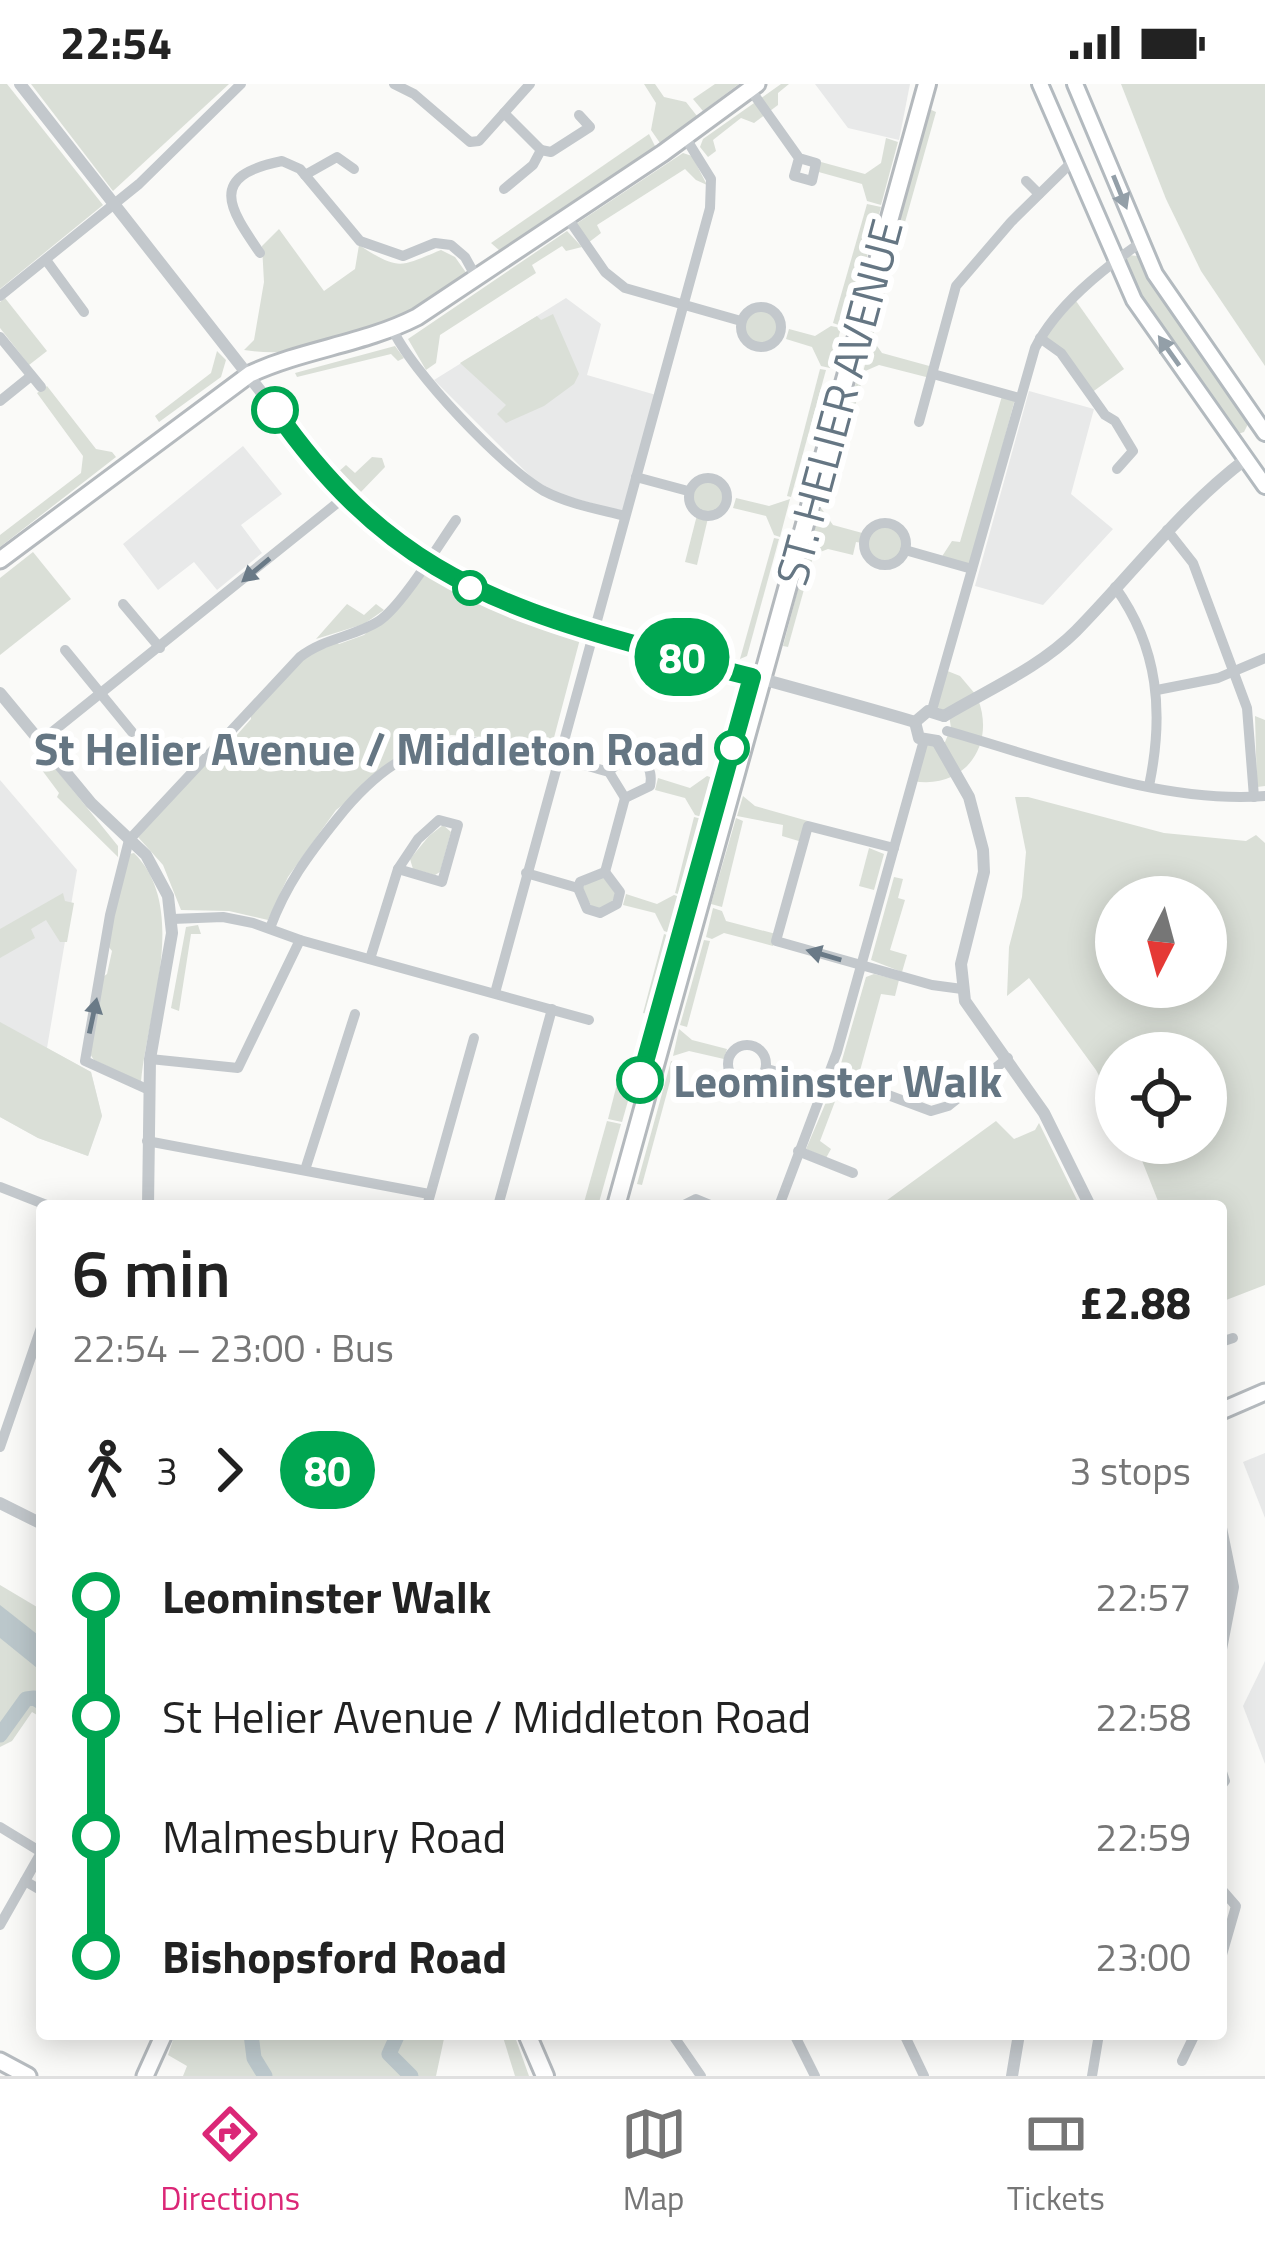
<!DOCTYPE html>
<meta charset="utf-8">
<style>
:root{--surface:#fff;--page:#f2f2f2;--text:#222;--muted:#767676;--line:#e0e0e0;--accent:#db2777}
body{margin:0;font-family:"Titillium Web",sans-serif;background:var(--page);color:var(--text);height:100vh;display:flex;flex-direction:column;font-size:45px;white-space:nowrap}
*{box-sizing:border-box;margin:0}
p{font-size:39px;color:var(--muted)}
.icon{flex:none;width:66px;height:66px;fill:none;stroke:currentColor;stroke-width:2;stroke-linecap:round;stroke-linejoin:round}
.map{position:relative;flex:1;overflow:hidden}
.details{position:absolute;left:36px;top:1116px;width:1191px;height:840px;display:flex;flex-direction:column;background:var(--surface);border-radius:12px;box-shadow:0 6px 30px #0003}
.details>*{flex:none}
.badge{padding:0 24px;border-radius:39px;font-size:42px;line-height:78px}
.needle{width:78px;rotate:186deg}
.tools{position:absolute;left:1095px;top:792px;display:grid;gap:24px}
.tools a{display:grid;place-items:center;width:132px;height:132px;border-radius:50%;background:var(--surface);box-shadow:0 6px 30px #0003;font-size:60px}
.map>.badge{position:absolute;translate:-50% -50%;box-shadow:0 0 0 6px #fff}
.legs{display:flex;align-items:center;gap:18px;height:132px;padding:0 36px;font-size:39px}
.legs p{margin-inline-start:auto}
.headline{display:flex;align-items:center;justify-content:space-between;height:204px;padding:0 36px}
h1{font-size:66px;font-weight:600;line-height:90px}
ul{padding:0 36px;list-style:none}
li{display:flex;align-items:center;gap:42px;height:120px;font-size:45px}
li i{display:grid;place-items:center;width:18px;height:100%;margin:0 15px;background:currentColor}
li i::after{content:'';width:30px;height:30px;margin:-15px;border:9px solid;border-radius:50%;background:var(--surface)}
li p{margin-inline-start:auto}
li:first-child i{background:linear-gradient(#0000 50%,currentColor 0)}
li:last-child i{background:linear-gradient(currentColor 50%,#0000 0)}
.status{display:flex;justify-content:space-between;align-items:center;height:84px;padding:0 60px;background:var(--surface);direction:ltr}
.status svg{height:33px;fill:currentColor}
.dock{display:flex;justify-content:space-around;align-items:center;height:168px;border-top:3px solid var(--line);background:var(--surface);font-size:33px;color:var(--muted)}
.dock a{display:grid;justify-items:center;gap:6px}
.dock .active{color:var(--accent)}
.map>svg:first-child{display:block}
.built{fill:#e8e9e9}
.green{fill:#dadfd7;fill-rule:evenodd}
.water{fill:#bbc7cb}
.lines{fill:none;stroke-linecap:round;stroke-linejoin:round}
.river{stroke:#bbc7cb;stroke-width:15}
.secondary-casing{stroke:#b3babf;stroke-width:20}
.primary-casing{stroke:#b5babe;stroke-width:21}
.trunk-casing{stroke:#b4b9bd;stroke-width:22}
.minor{stroke:#c3c8cc;stroke-width:10}
.tertiary{stroke:#c3c8cc;stroke-width:12}
.secondary{stroke:#fff;stroke-width:14}
.primary{stroke:#fff;stroke-width:15}
.trunk{stroke:#fff;stroke-width:16}
.oneway{fill:#939fa8}
.oneway2{fill:#6a7a87}
.line-1-casing{stroke:#fff;stroke-width:27}
.line-1{stroke:#00a651;stroke-width:18}
.stop-1-dot{fill:#fff;stroke:#00a651;stroke-width:6}
.labels{text-anchor:middle;dominant-baseline:central;stroke-width:12;stroke-linejoin:round;paint-order:stroke}
.street-label{font-size:45px;fill:#657683;stroke:#fff}
.stop-label{font-size:45px;font-weight:bold;fill:#657683;stroke:#fff;text-anchor:end}
</style>
<div class="status"><b>22:54</b><svg viewBox="0 0 49 12"><path d="M0 12V9h3v3zM5 12V6h3v6zM10 12V3h3v9zM15 12V0h3v12zM26 1h20v11H26zM47 4h2v5h-2z"/></svg></div>
<div class="map">
<svg width="1265" height="1992" viewBox="0 0 1265 1992">
<rect width="100%" height="100%" fill="#fafaf8"/>
<!-- built -->
<g class="built">
<polygon points="815,0 910,0 899,56 848,44"/>
<polygon points="566,214 601,240 587,291 656,311 622,428 560,410 534,396 434,296"/>
<polygon points="1029,307 1094,325 1071,410 1113,445 1043,521 975,502"/>
<polygon points="243,362 282,410 241,441 262,469 217,506 194,478 158,506 123,460"/>
<polygon points="0,696 77,786 47,964 91,988 102,1032 88,1072 38,1054 0,1033"/>
<polygon points="1265,1369 1265,1434 1243,1378"/>
<polygon points="1265,1577 1265,1680 1243,1622"/>
</g>
<!-- green -->
<g class="green">
<polygon points="0,0 7,0 103,121 0,205"/>
<polygon points="31,0 229,0 113,107"/>
<polygon points="644,0 655,0 664,13 686,18 697,32 660,59 651,46 656,19"/>
<polygon points="715,0 739,0 703,27 693,15"/>
<polygon points="781,0 789,0 778,9 778,21 754,39 741,34 713,56 716,67 708,73 700,63 703,55"/>
<polygon points="1121,0 1265,0 1265,282 1201,187 1166,115"/>
<polygon points="929,25 936,28 873,252 868,251"/>
<polygon points="649,50 656,64 500,167 491,159"/>
<polygon points="886,54 898,58 881,121 867,117 862,100 815,87 821,78 865,90 881,79"/>
<polygon points="683,69 692,72 707,101 696,96 685,85 597,141 601,149 588,159 576,140"/>
<polygon points="867,120 881,123 847,244 833,239"/>
<path d="M279,145l45,62 31,-22 4,-24c41,27 42,21 82,5l14,7 12,17c-63,44 -143,89 -223,76l10,-10 10,-58 -2,-36z"/>
<polygon points="567,147 582,163 566,167 562,162 532,181 536,189 440,251 436,279 426,286 408,255"/>
<polygon points="1129,171 1137,172 1249,338 1244,348 1235,351 1137,213 1124,175"/>
<polygon points="5,214 47,267 29,281 0,244 0,218"/>
<polygon points="1076,217 1124,285 1091,309 1043,253"/>
<circle cx="761" cy="243" r="19"/>
<polygon points="553,230 579,290 574,300 544,322 506,339 497,330 506,321 460,279 537,232 541,236"/>
<polygon points="831,242 841,244 830,284 821,282 812,263 786,255 789,245 815,252"/>
<polygon points="872,255 882,269 933,283 930,294 879,281 863,288"/>
<polygon points="395,262 404,274 398,277 391,270 297,293 295,289"/>
<polygon points="217,267 226,276 221,293 159,338 155,332 211,289"/>
<polygon points="820,285 826,286 791,413 787,412"/>
<polygon points="858,291 863,293 827,423 822,422"/>
<polygon points="47,302 96,365 112,368 116,373 0,463 0,451 81,389 83,372 37,309"/>
<polygon points="1002,312 1015,315 970,484 941,474 952,457 960,458"/>
<polygon points="372,373 382,374 385,383 358,411 337,389 346,381 355,389"/>
<circle cx="708" cy="413" r="18"/>
<polygon points="736,414 769,422 790,415 780,453 774,451 766,432 733,424"/>
<polygon points="821,424 833,441 866,450 884,440 896,444 905,460 902,471 886,480 873,477 865,451 862,459 856,458 853,471 828,465 815,470 808,468"/>
<polygon points="697,431 708,434 697,481 685,478"/>
<polygon points="774,454 779,455 747,572 740,575"/>
<polygon points="33,468 71,515 0,571 0,494"/>
<polygon points="807,471 813,473 788,563 783,562"/>
<polygon points="425,491 506,531 580,555 551,665 496,654 451,651 428,657 336,726 288,793 268,836 229,827 181,826 163,781 138,753 230,652 236,652 251,635 251,629 302,575 334,557 339,560 364,551"/>
<polygon points="347,520 364,531 376,520 384,526 364,540 316,555"/>
<polygon points="945,586 960,592 976,611 946,628 935,622"/>
<path d="M978,615c18,47 -14,91 -65,82l11,-37 21,-2 6,-14 -2,-13z"/>
<polygon points="1255,632 1265,636 1265,702 1257,703"/>
<polygon points="42,668 118,762 118,773 57,713 59,709 33,674"/>
<polygon points="707,692 713,694 702,733 695,731 685,714 655,706 658,694 690,704"/>
<polygon points="743,712 755,722 808,737 802,758 782,752 783,741 737,732"/>
<path d="M1015,713h13l136,36 82,8 10,-6 9,8v442l-44,17v-96h-61l-25,-63h71v-90h-90v55l-20,-38 -67,-92 -22,18 2,-49 13,-50 4,-45zM1116,813h90v90h-90z"/>
<polygon points="694,733 702,735 681,811 675,809"/>
<polygon points="736,734 743,737 722,823 711,820"/>
<polygon points="443,741 451,748 440,788 435,791 413,785 410,775 429,752"/>
<polygon points="869,764 884,770 874,806 859,802"/>
<path d="M134,769c56,56 13,159 7,229l-47,-22 -4,-6 13,-77 4,-3 5,-23 -4,-5 13,-69 8,-23z"/>
<polygon points="601,790 616,810 612,818 602,825 592,823 581,804"/>
<polygon points="894,793 903,795 898,814 905,816 890,866 907,871 902,888 871,876"/>
<polygon points="63,809 65,817 74,819 67,858 60,858 46,836 31,845 35,854 0,874 0,845"/>
<polygon points="626,810 657,820 674,811 680,813 670,849 664,847 655,829 623,821"/>
<polygon points="713,824 722,827 726,837 776,850 773,862 724,849 712,855 706,853"/>
<polygon points="198,841 201,850 191,850 179,927 171,924 186,843"/>
<polygon points="664,850 673,853 653,931 643,929"/>
<polygon points="704,856 710,857 687,943 680,941"/>
<polygon points="874,890 899,896 895,912 881,910 858,994 842,988 840,983 866,893"/>
<polygon points="0,938 91,988 102,1032 88,1072 38,1054 0,1033"/>
<polygon points="679,945 692,956 727,965 724,975 689,967 673,972"/>
<polygon points="671,977 675,979 642,1101 637,1100"/>
<polygon points="619,992 634,996 622,1038 608,1035"/>
<polygon points="835,997 842,999 820,1057 831,1065 826,1074 806,1065"/>
<polygon points="607,1037 621,1040 598,1122 583,1122"/>
<polygon points="996,1037 1014,1055 1035,1046 1039,1039 1080,1122 879,1122"/>
<polygon points="0,1501 42,1526 42,1634 32,1628 12,1657 0,1663"/>
<polygon points="175,1950 445,1950 436,1992 183,1992 187,1982 168,1971"/>
<polygon points="502,1950 514,1950 529,1992 515,1992"/>
</g>
<!-- water -->
<polygon class="water" points="0,1521 42,1554 42,1588 0,1554"/>
<g class="lines">
<!-- river -->
<g class="river">
<polyline points="0,1651 26,1615 34,1614 42,1619"/>
<polyline points="251,1950 254,1974 265,1992"/>
<polyline points="398,1950 389,1970 411,1992"/>
</g>
<defs>
<g id="secondary">
<polyline points="1040,0 1134,216 1265,402"/>
<polyline points="1075,0 1155,190 1265,349"/>
</g>
<g id="primary">
<path d="M0,476l250,-186c54,-25 114,-30 167,-57l246,-164 94,-69"/>
<polyline points="1221,1327 1265,1308"/>
<polyline points="0,1977 28,1992"/>
<polyline points="145,1992 164,1950"/>
</g>
<g id="trunk">
<polyline points="616,1122 927,0"/>
<polyline points="527,1950 545,1992"/>
</g>
</defs>
<!-- secondary casing -->
<use href="#secondary" class="secondary-casing"/>
<!-- primary casing -->
<use href="#primary" class="primary-casing"/>
<!-- trunk casing -->
<use href="#trunk" class="trunk-casing"/>
<!-- minor -->
<g class="minor">
<polyline points="394,0 414,10 470,58 479,57 530,0"/>
<polyline points="750,5 799,74 816,79 812,97 794,92 799,74"/>
<polyline points="504,29 541,66"/>
<polyline points="305,91 337,73 354,85"/>
<polyline points="1026,97 1039,110"/>
<polyline points="504,105 533,81 541,66 551,68 590,43 579,31"/>
<polyline points="567,133 605,188 625,204 741,237"/>
<path d="M260,169c-31,-45 -53,-77 22,-92l18,8 60,72 43,15 32,-13 16,2 14,12 11,20"/>
<polyline points="46,176 84,228"/>
<polyline points="0,212 139,100 241,0"/>
<circle cx="761" cy="243" r="20"/>
<path d="M392,244c18,42 112,141 152,163 25,13 54,18 81,25"/>
<polyline points="0,253 41,303"/>
<polyline points="1040,254 1061,269 1105,331 1115,337 1133,367 1117,385"/>
<polyline points="933,290 1019,314"/>
<polyline points="0,317 31,292"/>
<polyline points="919,338 956,202 1011,138 1073,77"/>
<polyline points="636,393 688,407"/>
<circle cx="708" cy="413" r="19"/>
<circle cx="885" cy="460" r="21"/>
<polyline points="1167,446 1193,479 1247,624 1254,713"/>
<polyline points="905,466 972,485"/>
<path d="M1115,503c44,61 49,127 34,199"/>
<polyline points="123,520 160,564"/>
<polyline points="65,566 132,648"/>
<polyline points="1157,606 1218,594 1265,574"/>
<path d="M932,626l103,-362c22,-43 67,-78 105,-105"/>
<path d="M947,647c100,28 213,73 318,65"/>
<polyline points="41,657 346,412"/>
<path d="M609,688c15,-19 47,-17 41,14l-25,12"/>
<polygon points="439,736 458,741 442,798 398,785 418,755"/>
<polyline points="894,764 808,742 776,857 932,901 962,905"/>
<polyline points="605,788 625,714"/>
<polyline points="526,789 578,804"/>
<polyline points="578,804 587,825 600,829 617,820 620,808 605,788"/>
<polyline points="578,804 580,798 605,788"/>
<polyline points="172,835 223,833 253,839 300,856 589,936"/>
<path d="M270,844c16,-43 38,-73 67,-109 87,-109 154,-80 272,-47l16,26"/>
<polyline points="370,875 398,785"/>
<polyline points="495,909 710,124 711,95 685,53"/>
<circle cx="747" cy="980" r="19"/>
<polyline points="150,975 238,984 300,856"/>
<polyline points="767,985 824,1001"/>
<polyline points="829,989 931,1027 948,1022 1008,974"/>
<path d="M149,1006l-64,-29 25,-146 19,-75 171,-183c24,-19 54,-20 79,-36 23,-15 60,-77 77,-101"/>
<polyline points="147,1057 429,1110"/>
<polyline points="798,1067 853,1089"/>
<polyline points="305,1086 355,930"/>
<polyline points="0,1103 49,1122"/>
<polyline points="427,1122 474,954"/>
<polyline points="498,1122 552,925"/>
<polyline points="682,1122 696,1115 713,1122"/>
<polyline points="779,1122 837,968 924,656"/>
<polyline points="1221,1258 1233,1254"/>
<polyline points="0,1363 42,1241"/>
<polyline points="1221,1685 1225,1697 1221,1702"/>
<polyline points="0,1743 41,1768"/>
<polyline points="25,1797 42,1807"/>
<polyline points="0,1841 42,1767"/>
<polyline points="1221,1874 1236,1822 1223,1807"/>
<polyline points="672,1950 701,1992"/>
<polyline points="794,1950 815,1992"/>
<polyline points="904,1950 924,1992"/>
<polyline points="1182,1977 1195,1950"/>
<polyline points="1092,1992 1099,1950"/>
</g>
<!-- tertiary -->
<g class="tertiary">
<path d="M20,0l293,374c105,124 203,153 354,195 83,23 166,45 248,69"/>
<polyline points="0,609 91,719 146,771 168,812 172,849 150,975 148,1122"/>
<path d="M944,632c45,-27 95,-48 132,-85 57,-58 105,-123 170,-172"/>
<polyline points="915,638 919,654 937,657"/>
<polyline points="915,638 928,627 944,632"/>
<polyline points="937,657 969,713 983,766 984,788 961,880 965,917 1044,1029 1090,1122"/>
<polyline points="0,1419 42,1440"/>
<polyline points="1221,1444 1233,1503 1221,1565"/>
<polyline points="1012,1992 1019,1950"/>
</g>
<!-- secondary -->
<use href="#secondary" class="secondary"/>
<!-- primary -->
<use href="#primary" class="primary"/>
<!-- trunk -->
<use href="#trunk" class="trunk"/>
</g>
<!-- one-way arrows -->
<defs><path id="oneway-solid" d="M-6-.8H1V-3.2L6.5 0L1 3.2V.8H-6Z" transform="scale(3)"/></defs>
<g class="oneway">
<use href="#oneway-solid" transform="translate(1120 108) rotate(68)"/>
<use href="#oneway-solid" transform="translate(1169 267) rotate(-125)"/>
</g>
<g class="oneway2">
<use href="#oneway-solid" transform="translate(256 486) rotate(140)"/>
<use href="#oneway-solid" transform="translate(824 871) rotate(-164)"/>
<use href="#oneway-solid" transform="translate(93 932) rotate(-78)"/>
</g>
<g class="lines">
<defs>
<path id="line-1" d="M275,326c103,147 203,192 370,237 36,10 71,22 107,30l-112,403"/>
</defs>
<!-- line-1 casing -->
<use href="#line-1" class="line-1-casing"/>
<!-- line-1 -->
<use href="#line-1" class="line-1"/>
</g>
<!-- markers -->
<g class="stop-1-dot">
<circle cx="275" cy="326" r="21"/>
<circle cx="470" cy="504" r="15"/>
<circle cx="732" cy="664" r="15"/>
<circle cx="640" cy="996" r="21"/>
</g>
<g class="labels">
<!-- street labels -->
<g class="street-label">
<text transform="translate(838 318) rotate(-75)">ST. HELIER AVENUE</text>
</g>
<!-- stop labels -->
<g class="stop-label">
<text x="705" y="664">St Helier Avenue / Middleton Road</text>
<text x="673" y="996" text-anchor="start">Leominster Walk</text>
</g>
</g>
</svg>
<div class="tools">
<a><svg class="needle" viewBox="-14 -14 28 28"><path d="M0-13l5 13h-10z" fill="#e53935"/><path d="M0 13l5-13h-10z" fill="#767676"/></svg></a>
<a><svg class="icon" aria-label="locate" viewBox="0 0 24 24"><circle cx="12" cy="12" r="6"/><path d="M12 2v4M12 18v4M2 12h4M18 12h4"/></svg></a>
</div>
<b class="badge" style="left:682px;top:573px;background:#00a651;color:#fff">80</b>
<section class="details">
<div class="headline"><div><h1>6 min</h1><p>22:54 – 23:00 · Bus</p></div><b>£2.88</b></div>
<div class="legs"><svg class="icon" aria-label="walk" viewBox="0 0 24 24"><circle cx="13" cy="4" r="2"/><path d="M13 8l-2 6 4 7M11 14l-3 7M7 12l3-4h3l4 4"/></svg>3<svg class="icon" aria-label="forward" viewBox="0 0 24 24"><path d="M9 5l7 7-7 7"/></svg><b class="badge" style="background:#00a651;color:#fff">80</b><p>3 stops</p></div>
<ul>
<li><i style="color:#00a651"></i><b>Leominster Walk</b><p>22:57</p></li>
<li><i style="color:#00a651"></i><span>St Helier Avenue / Middleton Road</span><p>22:58</p></li>
<li><i style="color:#00a651"></i><span>Malmesbury Road</span><p>22:59</p></li>
<li><i style="color:#00a651"></i><b>Bishopsford Road</b><p>23:00</p></li>
</ul>
</section>
</div>
<nav class="dock">
<a class="active"><svg class="icon" aria-label="directions" viewBox="0 0 24 24"><path d="M12 3l9 9-9 9-9-9zM9 14v-3h6M13 9l2 2-2 2"/></svg>Directions</a>
<a><svg class="icon" aria-label="map" viewBox="0 0 24 24"><path d="M3 6l6-2 6 2 6-2v14l-6 2-6-2-6 2zM9 4v14M15 6v14"/></svg>Map</a>
<a><svg class="icon" aria-label="tickets" viewBox="0 0 24 24"><path d="M3 7h18v10H3zM15 7v10"/></svg>Tickets</a>
</nav>
